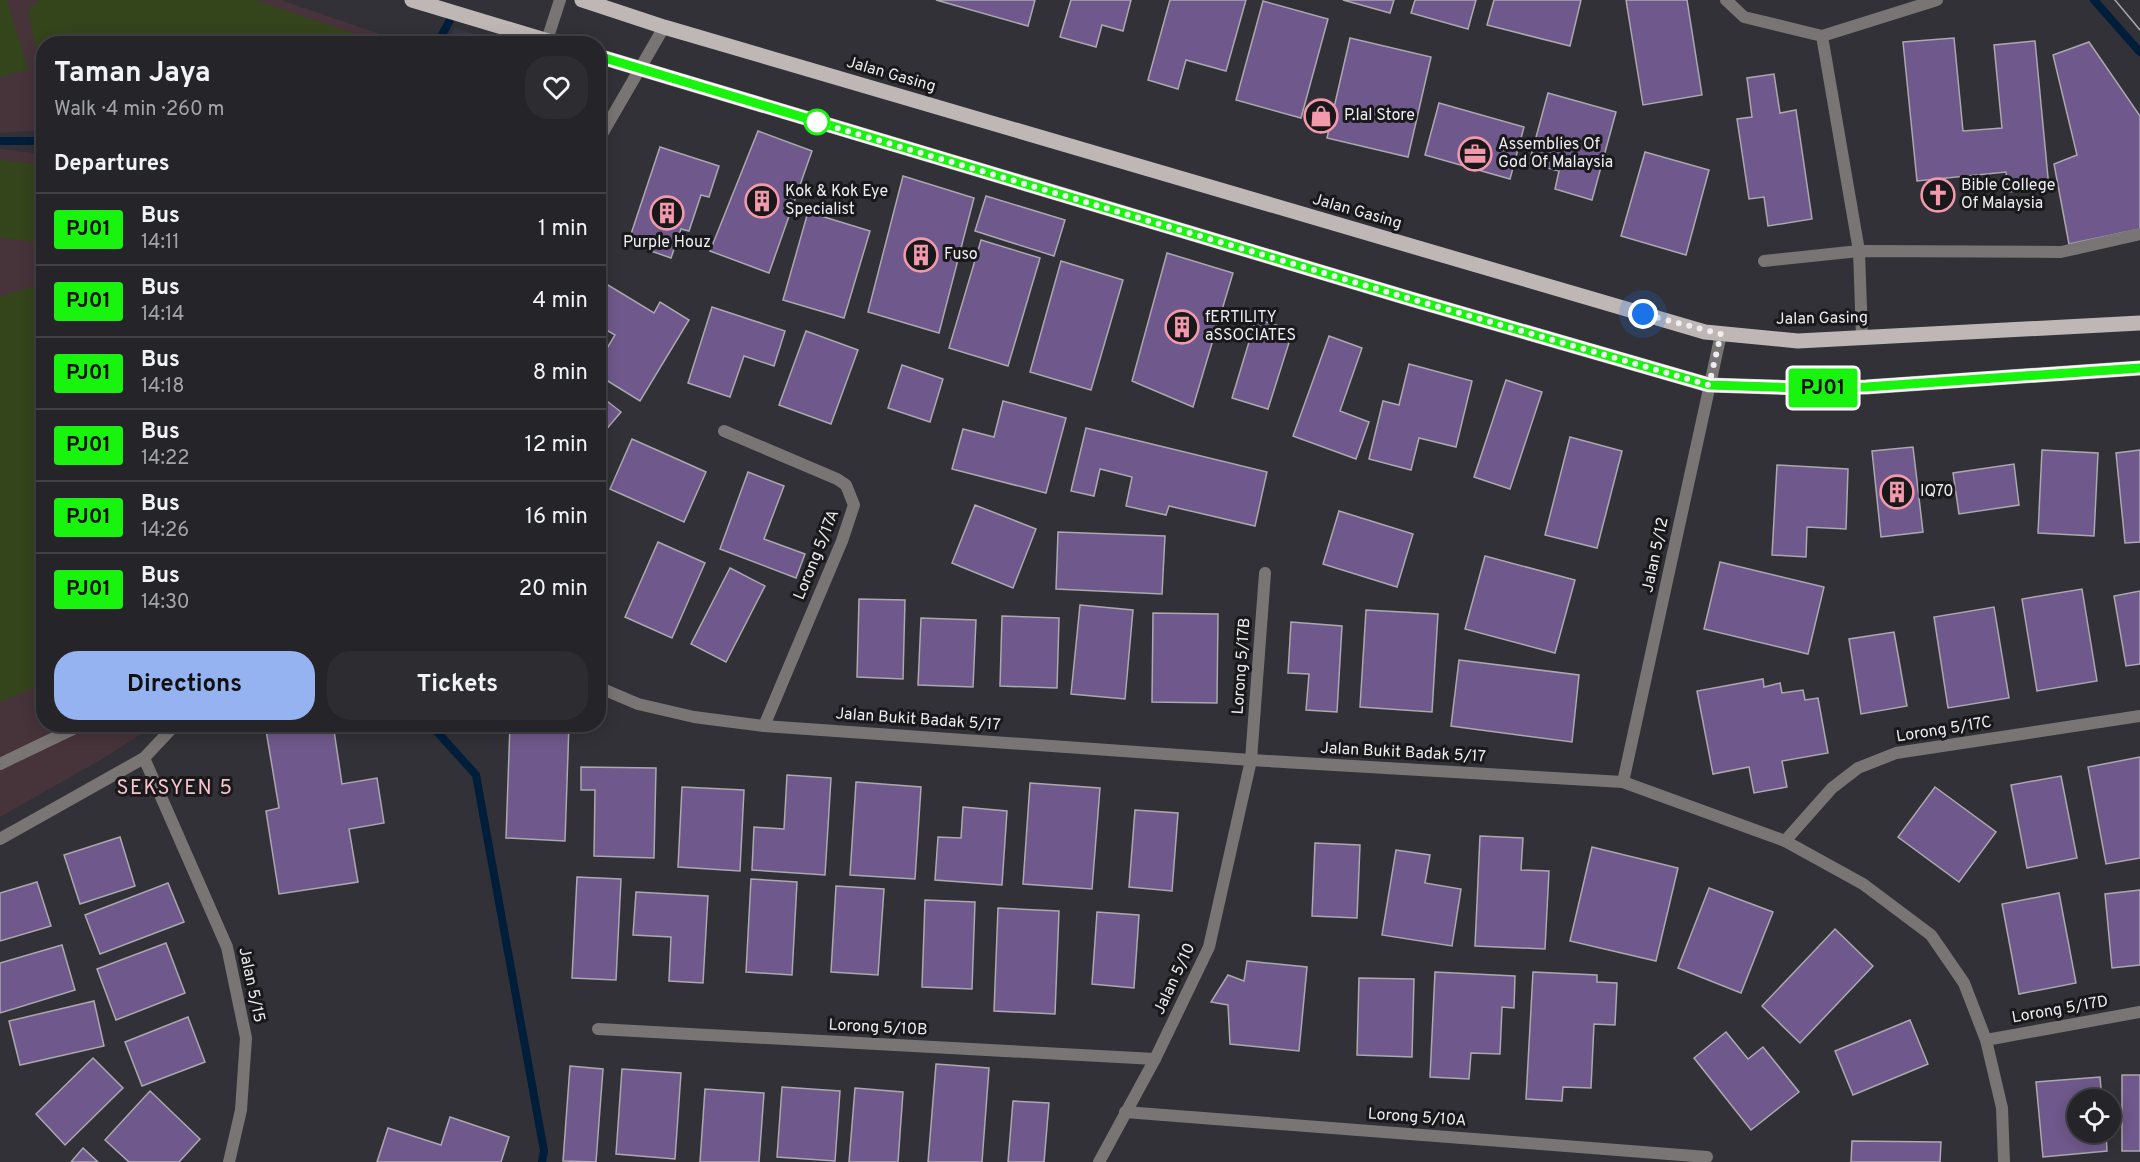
<!DOCTYPE html>
<meta charset="utf-8">
<style>
:root{--surface:#252529;--page:#2d2d31;--text:#f1f3f6;--muted:#a3a5a8;--line:#424246;--accent:#95b2f1}
body{margin:0;font-family:Overpass,sans-serif;background:var(--page);color:var(--text);height:100vh;display:flex;flex-direction:column;font-size:22px;white-space:nowrap}
*{box-sizing:border-box;margin:0}
p{font-size:20px;color:var(--muted)}
.icon{flex:none;width:33px;height:33px;fill:none;stroke:currentColor;stroke-width:2;stroke-linecap:round;stroke-linejoin:round}
.map{position:relative;flex:1;overflow:hidden}
.panel{position:absolute;left:36px;top:36px;width:570px;height:696px;display:flex;flex-direction:column;background:var(--surface);border-radius:24px;box-shadow:0 3px 15px #0003,0 0 0 2px var(--line)}
.panel>*{flex:none}
.badge{padding:0 12px;border-radius:4px;font-size:21px;line-height:39px}
.controls{position:absolute;left:2067px;top:1089px;display:grid;gap:12px}
.controls a{display:grid;place-items:center;width:54px;height:54px;border-radius:50%;background:var(--surface);box-shadow:0 3px 15px #0003,0 0 0 2px var(--line);font-size:30px}
.you{position:absolute;width:30px;height:30px;margin:-15px;border:4px solid #fff;border-radius:50%;background:#1a73e8;box-shadow:0 0 0 9px #1a73e833}
.map>.badge{position:absolute;translate:-50% -50%;box-shadow:0 0 0 3px #fff}
h2{padding:0 18px;font-size:22px;line-height:54px}
.round{display:grid;place-items:center;flex:none;width:63px;height:63px;border-radius:24px;background:var(--page)}
.headline{display:flex;align-items:center;justify-content:space-between;height:102px;padding:0 18px}
h1{font-size:28px;font-weight:700;line-height:45px}
.button{display:flex;gap:12px;margin-top:auto;padding:12px 18px}
.button a{flex:1;height:69px;border-radius:24px;background:var(--accent);color:#111;font-size:24px;font-weight:700;line-height:69px;text-align:center}
.button a+a{background:var(--page);color:var(--text)}
ul{padding:0;list-style:none}
li{display:flex;align-items:center;gap:18px;height:72px;padding:0 18px;border-top:2px solid var(--line)}
li div{flex:1}
li b{display:block;font-size:22px}
li em{font-style:normal}
li .badge{min-width:66px;font-weight:700;text-align:center}
.map>svg:first-child{display:block}
.built{fill:#383844}
.education{fill:#47333a}
.grass{fill:#34451c}
.lines{fill:none;stroke-linecap:round;stroke-linejoin:round}
.stream{stroke:#001e3a;stroke-width:8}
.building{fill:#6f588b;stroke:#aba8af;stroke-width:1.5}
.lane{stroke:#787574;stroke-width:12}
.street{stroke:#787574;stroke-width:12}
.primary{stroke:#bfb7b5;stroke-width:15}
.tram{stroke:#a7a7ac;stroke-width:1.5}
.line-casing{stroke:#fff;stroke-width:14}
.line{stroke:#19f40e;stroke-width:9}
.walk{stroke:#eeeef2;stroke-width:6;stroke-dasharray:0 10.8}
.stop-dot{fill:#fff;stroke:#19f40e;stroke-width:3}
.labels{text-anchor:middle;dominant-baseline:central;stroke-width:6;stroke-linejoin:round;paint-order:stroke}
.street-label{font-size:16px;fill:#eeeef2;stroke:#19191c}
.poi-label{font-size:16px;fill:#eeeef2;stroke:#19191c;text-anchor:start}
.quarter-label{font-size:20px;letter-spacing:1.5px;fill:#f8c4cd;stroke:#19191c}
</style>
<div class="map">
<svg width="2140" height="1162" viewBox="0 0 2140 1162">
<rect width="100%" height="100%" fill="#313137"/>
<!-- built -->
<polygon class="built" points="455,28 504,43 446,44"/>
<!-- education -->
<g class="education">
<polygon points="0,0 281,0 406,43 44,44 43,130 0,133"/>
<polygon points="0,149 43,154 44,724 155,725 104,758 0,817"/>
</g>
<!-- grass -->
<g class="grass">
<polygon points="0,0 7,0 28,69 0,77"/>
<polygon points="40,0 255,0 372,40 371,44 44,44 43,79 28,10"/>
<polygon points="0,160 43,165 43,243 0,238"/>
<polygon points="33,286 44,323 43,684 0,702 0,297"/>
</g>
<g class="lines">
<!-- stream -->
<g class="stream">
<polyline points="2094,0 2140,52"/>
<polyline points="437,44 450,20"/>
<polyline points="0,141 44,141"/>
<polyline points="430,724 476,775 544,1151 542,1162"/>
</g>
</g>
<!-- building -->
<g class="building">
<polygon points="936,0 1035,0 1028,26"/>
<polygon points="1071,0 1131,0 1123,31 1102,25 1096,47 1060,37"/>
<polygon points="1170,0 1246,0 1226,71 1186,60 1178,89 1148,80"/>
<polygon points="1343,0 1394,0 1390,13"/>
<polygon points="1415,0 1476,0 1468,29 1411,13"/>
<polygon points="1494,0 1581,0 1570,46 1487,25"/>
<polygon points="1626,0 1687,0 1702,95 1643,105"/>
<polygon points="1263,1 1328,19 1301,118 1236,100"/>
<polygon points="1350,38 1431,57 1408,157 1327,138"/>
<polygon points="1954,38 1963,131 2002,128 1994,45 2035,41 2049,188 2008,192 2006,172 1917,181 1903,42"/>
<polygon points="2089,42 2140,116 2140,229 2069,244 2054,164 2077,155 2053,55"/>
<polygon points="1774,74 1780,113 1796,110 1812,219 1768,226 1764,197 1749,199 1737,119 1752,117 1747,78"/>
<polygon points="1548,93 1616,112 1592,200 1555,189 1559,171 1529,163"/>
<polygon points="1439,103 1524,127 1510,179 1425,155"/>
<polygon points="758,131 812,151 769,273 710,251"/>
<polygon points="660,147 719,166 709,197 701,195 689,231 681,229 671,258 628,243"/>
<polygon points="1645,152 1709,170 1686,255 1621,236"/>
<polygon points="903,176 974,198 939,333 868,312"/>
<polygon points="986,196 1065,220 1054,256 975,231"/>
<polygon points="808,212 870,231 844,318 783,300"/>
<polygon points="981,240 1040,258 1008,366 949,348"/>
<polygon points="1167,253 1233,273 1193,407 1132,381"/>
<polygon points="1061,261 1123,280 1091,390 1030,372"/>
<polygon points="598,279 654,313 660,302 689,320 640,401 598,375 598,353 603,355 615,335 598,325"/>
<polygon points="712,307 785,331 774,366 744,356 730,397 688,383"/>
<polygon points="1256,319 1293,330 1268,409 1232,398"/>
<polygon points="806,331 858,350 831,424 779,405"/>
<polygon points="1329,336 1362,348 1340,411 1369,422 1356,459 1293,436"/>
<polygon points="1409,364 1472,381 1456,447 1419,438 1411,470 1369,459 1383,401 1399,405"/>
<polygon points="902,365 943,379 930,422 888,408"/>
<polygon points="1506,380 1542,392 1510,489 1474,477"/>
<polygon points="598,394 621,412 598,439"/>
<polygon points="1003,401 1066,418 1046,493 952,469 963,429 994,437"/>
<polygon points="1086,428 1267,472 1255,526 1169,506 1166,515 1126,506 1132,477 1100,469 1094,496 1071,491"/>
<polygon points="1570,437 1622,451 1597,548 1545,535"/>
<polygon points="632,439 706,472 684,522 610,489"/>
<polygon points="1913,447 1923,532 1881,537 1872,451"/>
<polygon points="2042,450 2098,453 2094,536 2038,533"/>
<polygon points="2140,450 2140,542 2125,543 2116,453"/>
<polygon points="2014,464 2019,505 1959,514 1953,473"/>
<polygon points="1777,465 1848,469 1846,529 1807,527 1806,557 1772,555"/>
<polygon points="748,472 784,486 764,539 805,554 796,578 720,549"/>
<polygon points="975,505 1036,529 1013,588 952,563"/>
<polygon points="1339,511 1413,534 1397,587 1323,564"/>
<polygon points="598,526 605,529 598,543"/>
<polygon points="1058,532 1165,536 1162,594 1056,589"/>
<polygon points="658,542 705,563 672,638 625,617"/>
<polygon points="1485,556 1575,580 1555,653 1465,629"/>
<polygon points="1720,562 1824,587 1808,654 1704,629"/>
<polygon points="730,568 765,586 726,662 691,644"/>
<polygon points="2082,589 2097,681 2037,691 2022,599"/>
<polygon points="2140,591 2140,664 2126,666 2114,596"/>
<polygon points="859,599 905,600 903,679 857,677"/>
<polygon points="1080,605 1133,610 1125,699 1071,694"/>
<polygon points="1994,607 2009,698 1948,708 1934,617"/>
<polygon points="1366,610 1438,614 1432,712 1360,707"/>
<polygon points="1153,613 1218,614 1217,703 1152,702"/>
<polygon points="1002,616 1059,618 1057,688 1000,686"/>
<polygon points="921,618 976,620 973,687 918,685"/>
<polygon points="1291,622 1342,626 1337,712 1306,710 1309,674 1288,673"/>
<polygon points="1894,632 1907,706 1861,714 1849,639"/>
<polygon points="1459,660 1579,675 1572,742 1451,726"/>
<polygon points="1763,679 1764,687 1780,683 1782,693 1803,690 1805,700 1818,698 1828,753 1782,761 1787,787 1754,793 1749,767 1713,774 1697,691"/>
<polygon points="265,724 333,724 342,784 377,778 384,823 349,829 358,882 279,894 266,811 279,808"/>
<polygon points="510,724 569,724 565,841 506,838"/>
<polygon points="2140,757 2140,858 2106,864 2088,767"/>
<polygon points="581,767 656,768 654,858 594,856 595,790 581,790"/>
<polygon points="787,775 831,778 825,875 752,870 754,827 784,829"/>
<polygon points="2061,776 2077,858 2027,868 2011,785"/>
<polygon points="856,782 921,787 915,879 850,875"/>
<polygon points="1030,783 1100,788 1092,889 1023,884"/>
<polygon points="682,787 744,790 740,871 678,867"/>
<polygon points="1935,787 1996,832 1959,882 1898,837"/>
<polygon points="963,807 1007,811 1002,885 935,880 938,837 961,838"/>
<polygon points="1135,810 1178,813 1172,891 1129,887"/>
<polygon points="1480,836 1523,838 1521,870 1549,871 1545,949 1475,946"/>
<polygon points="120,837 135,886 80,904 64,855"/>
<polygon points="1315,843 1360,845 1357,918 1312,916"/>
<polygon points="1592,847 1678,868 1656,961 1570,941"/>
<polygon points="1396,850 1430,855 1425,883 1461,889 1452,946 1382,935"/>
<polygon points="577,877 621,879 616,980 572,978"/>
<polygon points="751,879 797,882 792,975 746,972"/>
<polygon points="37,882 51,926 0,941 0,893"/>
<polygon points="168,883 184,922 100,954 85,915"/>
<polygon points="836,886 884,889 878,975 831,972"/>
<polygon points="1709,888 1773,912 1741,993 1678,968"/>
<polygon points="2140,890 2140,965 2112,968 2105,894"/>
<polygon points="636,892 708,896 703,983 669,981 671,937 633,935"/>
<polygon points="2059,893 2076,983 2019,994 2002,904"/>
<polygon points="925,900 975,902 972,989 922,987"/>
<polygon points="998,908 1059,911 1055,1014 994,1011"/>
<polygon points="1097,912 1139,915 1134,988 1092,984"/>
<polygon points="1835,929 1873,966 1800,1043 1762,1006"/>
<polygon points="166,943 185,993 116,1020 97,969"/>
<polygon points="62,945 75,990 0,1013 0,963"/>
<polygon points="1247,961 1307,967 1299,1051 1230,1044 1228,1005 1211,1002 1228,975 1244,981"/>
<polygon points="1435,972 1515,976 1514,1008 1502,1007 1500,1054 1471,1053 1469,1079 1430,1077"/>
<polygon points="1533,972 1597,975 1597,982 1617,983 1615,1025 1594,1024 1591,1088 1563,1087 1562,1101 1526,1099"/>
<polygon points="1359,978 1414,979 1412,1057 1357,1055"/>
<polygon points="94,1001 104,1046 20,1065 9,1021"/>
<polygon points="188,1017 205,1062 142,1086 125,1042"/>
<polygon points="1910,1020 1928,1064 1853,1095 1835,1051"/>
<polygon points="1726,1032 1748,1059 1763,1047 1799,1092 1751,1130 1694,1058"/>
<polygon points="93,1058 123,1088 65,1145 36,1114"/>
<polygon points="936,1064 989,1068 982,1162 928,1162"/>
<polygon points="570,1066 603,1069 596,1162 563,1161"/>
<polygon points="622,1069 681,1073 675,1159 616,1154"/>
<rect x="2122" y="1075" width="18" height="76"/>
<polygon points="2100,1077 2102,1100 2078,1100 2078,1132 2106,1132 2107,1151 2043,1157 2036,1082"/>
<polygon points="782,1087 840,1091 835,1161 777,1157"/>
<polygon points="855,1088 903,1092 898,1162 849,1162"/>
<polygon points="705,1089 764,1093 759,1162 700,1162"/>
<polygon points="150,1091 200,1139 179,1162 129,1162 105,1140"/>
<polygon points="1013,1101 1049,1103 1044,1162 1008,1162"/>
<polygon points="450,1117 509,1137 501,1162 377,1162 388,1128 441,1145"/>
<polygon points="1852,1141 1941,1142 1940,1162 1851,1162"/>
<polygon points="83,1148 98,1162 71,1162"/>
</g>
<g class="lines">
<!-- lane -->
<g class="lane">
<polyline points="1726,0 1744,17 1822,36 1859,251 1862,337"/>
<polyline points="1822,36 1937,0"/>
<polyline points="508,44 513,31"/>
<polyline points="1764,261 1859,251 2061,252 2140,234"/>
<polyline points="0,764 77,727"/>
</g>
<!-- street -->
<g class="street">
<polyline points="547,40 560,0"/>
<polyline points="598,141 664,27"/>
<polyline points="724,431 837,479 846,485 854,505 842,541 764,726"/>
<polyline points="598,687 638,704 694,717 764,726 1251,760 1623,782 1785,841 1863,884 1931,935 1964,983 1986,1040 2002,1108 2004,1162"/>
<polyline points="144,758 227,947 246,1038 241,1110 229,1162"/>
<polyline points="1623,782 1721,334"/>
<polyline points="0,839 144,758 176,724"/>
<polyline points="1785,841 1832,788 1858,768 1896,753 2140,716"/>
<polyline points="598,1029 1155,1059"/>
<polyline points="1986,1040 2140,1012"/>
<polyline points="1125,1112 1707,1157"/>
<polyline points="1099,1162 1155,1059 1209,947 1251,760 1265,573"/>
</g>
<!-- primary -->
<g class="primary">
<polyline points="412,0 558,44"/>
<polyline points="582,0 664,27 1705,332 1798,341 2140,323"/>
<polyline points="598,56 1411,299 1709,385 1799,388 1866,387 2140,368"/>
</g>
<!-- tram -->
<polyline class="tram" points="2115,0 2140,30"/>
</g>
<g class="lines">
<defs>
<polyline id="line" points="598,56 1411,299 1709,385 1799,388 1866,387 2140,368"/>
</defs>
<!-- line casing -->
<use href="#line" class="line-casing"/>
<!-- line -->
<use href="#line" class="line"/>
<!-- walk -->
<polyline class="walk" points="817,122 1411,299 1709,385 1721,334 1643,314"/>
</g>
<!-- icons -->
<defs>
<symbol id="shop-ring" viewBox="-11 -11 22 22"><circle r="9.5" fill="#19191c" stroke="#f29aac" stroke-width="1.5"/><path d="M-5-2.5h2.3a2.7 3.5 0 0 1 5.4 0H5L5.5 6h-11ZM-1.5-2.5h3a1.5 2.3 0 0 0-3 0Z" fill="#f29aac"/></symbol>
<symbol id="office-ring" viewBox="-11 -11 22 22"><circle r="9.5" fill="#19191c" stroke="#f29aac" stroke-width="1.5"/><path d="M-6-3h4V-5.5h4V-3h4V5H-6ZM-1-4.5V-3h2v-1.5ZM-6 0V1H6V0Z" fill="#f29aac"/></symbol>
<symbol id="church-ring" viewBox="-11 -11 22 22"><circle r="9.5" fill="#19191c" stroke="#f29aac" stroke-width="1.5"/><path d="M-1.2-6h2.4v3.5h3.3v2.4h-3.3V6h-2.4V-.1h-3.3v-2.4h3.3Z" fill="#f29aac"/></symbol>
<symbol id="building-ring" viewBox="-11 -11 22 22"><circle r="9.5" fill="#19191c" stroke="#f29aac" stroke-width="1.5"/><path d="M-4-6H4V6H1V3H-1V6H-4ZM-2.5-4.3h1.7v1.8h-1.7ZM.8-4.3h1.7v1.8H.8ZM-2.5-1h1.7V.8h-1.7ZM.8-1h1.7V.8H.8Z" fill="#f29aac"/></symbol>
</defs>
<g fill-rule="evenodd">
<use href="#shop-ring" x="1302" y="97" width="38" height="38"/>
<use href="#office-ring" x="1456" y="135" width="38" height="38"/>
<use href="#church-ring" x="1919" y="176" width="38" height="38"/>
<use href="#building-ring" x="743" y="182" width="38" height="38"/>
<use href="#building-ring" x="648" y="194" width="38" height="38"/>
<use href="#building-ring" x="902" y="236" width="38" height="38"/>
<use href="#building-ring" x="1163" y="308" width="38" height="38"/>
<use href="#building-ring" x="1878" y="473" width="38" height="38"/>
</g>
<!-- markers -->
<circle class="stop-dot" cx="817" cy="122" r="12"/>
<g class="labels">
<!-- street labels -->
<g class="street-label">
<text transform="translate(891 75) rotate(16)">Jalan Gasing</text>
<text transform="translate(1357 212) rotate(16)">Jalan Gasing</text>
<text transform="translate(1822 319) rotate(-1)">Jalan Gasing</text>
<text transform="translate(817 555) rotate(-68)">Lorong 5/17A</text>
<text transform="translate(1656 555) rotate(-78)">Jalan 5/12</text>
<text transform="translate(1242 666) rotate(-86)">Lorong 5/17B</text>
<text transform="translate(918 720) rotate(4)">Jalan Bukit Badak 5/17</text>
<text transform="translate(1944 730) rotate(-9)">Lorong 5/17C</text>
<text transform="translate(1403 753) rotate(3)">Jalan Bukit Badak 5/17</text>
<text transform="translate(1175 979) rotate(-65)">Jalan 5/10</text>
<text transform="translate(251 985) rotate(78)">Jalan 5/15</text>
<text transform="translate(2060 1010) rotate(-10)">Lorong 5/17D</text>
<text transform="translate(878 1028) rotate(3)">Lorong 5/10B</text>
<text transform="translate(1417 1118) rotate(4)">Lorong 5/10A</text>
</g>
<!-- poi labels -->
<g class="poi-label">
<text x="1344" y="116">P.lal Store</text>
<text x="1498" y="145">Assemblies Of<tspan x="1498" dy="18">God Of Malaysia</tspan></text>
<text x="1961" y="186">Bible College<tspan x="1961" dy="18">Of Malaysia</tspan></text>
<text x="785" y="192">Kok &amp; Kok Eye<tspan x="785" dy="18">Specialist</tspan></text>
<text x="667" y="243" text-anchor="middle">Purple Houz</text>
<text x="944" y="255">Fuso</text>
<text x="1205" y="318">fERTILITY<tspan x="1205" dy="18">aSSOCIATES</tspan></text>
<text x="1920" y="492">IQ70</text>
</g>
<!-- quarter labels -->
<g class="quarter-label">
<text x="175" y="789">SEKSYEN 5</text>
</g>
</g>
</svg>
<div class="controls">
<a><svg class="icon" aria-label="locate" viewBox="0 0 24 24"><circle cx="12" cy="12" r="6"/><path d="M12 2v4M12 18v4M2 12h4M18 12h4"/></svg></a>
</div>
<div class="you" style="left:1643px;top:314px"></div>
<b class="badge" style="left:1823px;top:388px;background:#19f40e;color:#111">PJ01</b>
<section class="panel">
<div class="headline"><div><h1>Taman Jaya</h1><p>Walk · 4 min · 260 m</p></div><a class="round"><svg class="icon" aria-label="heart" viewBox="0 0 24 24"><path d="M12 20l-8-8c-3-5 5-10 8-4 3-6 11-1 8 4z"/></svg></a></div>
<h2>Departures</h2>
<ul>
<li><span class="badge" style="background:#19f40e;color:#111">PJ01</span><div><b>Bus</b><p>14:11</p></div><em>1 min</em></li>
<li><span class="badge" style="background:#19f40e;color:#111">PJ01</span><div><b>Bus</b><p>14:14</p></div><em>4 min</em></li>
<li><span class="badge" style="background:#19f40e;color:#111">PJ01</span><div><b>Bus</b><p>14:18</p></div><em>8 min</em></li>
<li><span class="badge" style="background:#19f40e;color:#111">PJ01</span><div><b>Bus</b><p>14:22</p></div><em>12 min</em></li>
<li><span class="badge" style="background:#19f40e;color:#111">PJ01</span><div><b>Bus</b><p>14:26</p></div><em>16 min</em></li>
<li><span class="badge" style="background:#19f40e;color:#111">PJ01</span><div><b>Bus</b><p>14:30</p></div><em>20 min</em></li>
</ul>
<div class="button"><a>Directions</a><a>Tickets</a></div>
</section>
</div>
